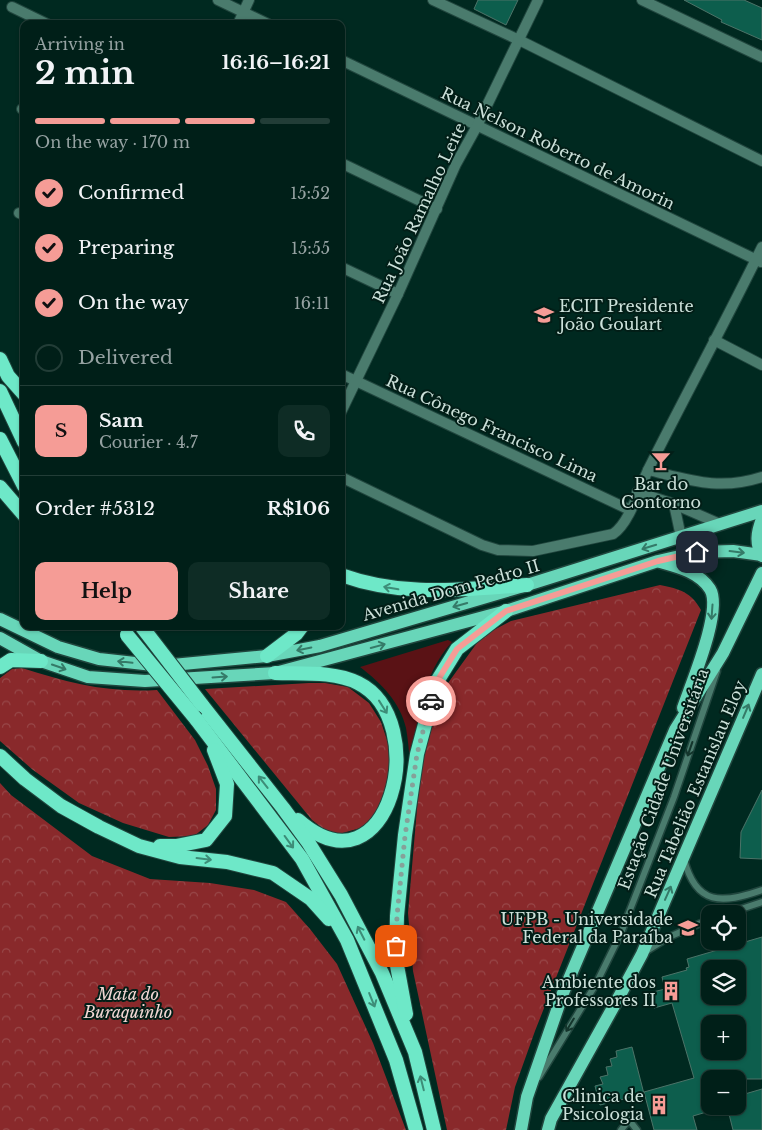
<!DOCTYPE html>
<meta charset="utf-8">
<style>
:root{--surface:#001f18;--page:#0e2c25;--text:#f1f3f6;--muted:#95a2a2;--line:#223d37;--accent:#f59c96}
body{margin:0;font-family:"Libre Baskerville",serif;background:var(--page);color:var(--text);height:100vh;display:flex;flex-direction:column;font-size:19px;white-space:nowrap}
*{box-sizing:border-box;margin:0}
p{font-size:16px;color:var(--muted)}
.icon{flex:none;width:28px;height:28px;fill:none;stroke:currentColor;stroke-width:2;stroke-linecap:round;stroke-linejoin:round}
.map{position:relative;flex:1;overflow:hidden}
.panel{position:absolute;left:20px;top:20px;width:325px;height:610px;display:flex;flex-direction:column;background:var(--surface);border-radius:10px;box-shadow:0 1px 4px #0004,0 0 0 1px var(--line)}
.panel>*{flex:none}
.fabs{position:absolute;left:701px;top:905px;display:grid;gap:10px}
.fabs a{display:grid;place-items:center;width:45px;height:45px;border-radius:10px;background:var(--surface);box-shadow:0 1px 4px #0004,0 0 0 1px var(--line);font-size:25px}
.pin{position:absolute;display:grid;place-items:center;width:42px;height:42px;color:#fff;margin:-21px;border-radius:10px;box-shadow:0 2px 8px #0006}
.courier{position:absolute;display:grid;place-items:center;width:50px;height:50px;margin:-25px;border:4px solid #f59c96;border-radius:50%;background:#fff;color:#222;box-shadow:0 1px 6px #0007}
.overview em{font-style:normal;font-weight:700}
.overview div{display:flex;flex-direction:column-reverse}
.overview{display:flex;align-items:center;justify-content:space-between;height:85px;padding:0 15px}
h1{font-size:32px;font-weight:700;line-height:38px}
.bar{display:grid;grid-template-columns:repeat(4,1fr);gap:8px 5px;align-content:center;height:60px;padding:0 15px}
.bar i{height:6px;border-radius:4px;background:var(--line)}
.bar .on{background:var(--accent)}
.bar p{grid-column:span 4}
.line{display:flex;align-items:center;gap:12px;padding:0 15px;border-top:1px solid var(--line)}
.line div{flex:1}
.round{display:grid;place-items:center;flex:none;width:52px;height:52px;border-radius:10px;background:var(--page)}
ol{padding:0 15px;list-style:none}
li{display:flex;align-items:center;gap:15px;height:55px}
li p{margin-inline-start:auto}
li .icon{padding:5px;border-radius:50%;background:var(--accent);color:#111;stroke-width:4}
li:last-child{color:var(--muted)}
li i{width:28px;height:28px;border:2px solid var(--line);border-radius:50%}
.button{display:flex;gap:10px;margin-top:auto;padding:10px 15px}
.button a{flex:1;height:58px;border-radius:10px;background:var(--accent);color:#111;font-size:20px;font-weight:700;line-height:58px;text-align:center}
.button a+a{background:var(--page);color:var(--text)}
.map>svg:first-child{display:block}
.grass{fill:#5a1215}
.forest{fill:url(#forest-crowns)}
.building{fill:#0d5e4d;stroke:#4c7368;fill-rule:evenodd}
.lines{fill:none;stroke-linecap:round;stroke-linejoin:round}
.service-casing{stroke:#21463e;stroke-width:9}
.minor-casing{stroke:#21463e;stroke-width:12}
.primary-casing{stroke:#21463e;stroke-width:15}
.trunk-casing{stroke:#21463e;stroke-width:16}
.service{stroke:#4a7b6d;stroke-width:6}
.minor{stroke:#4a7b6d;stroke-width:10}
.primary{stroke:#68d6b9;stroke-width:12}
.trunk{stroke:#6ee8c8;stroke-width:14}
.trunk-bridge-casing{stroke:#21463e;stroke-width:16;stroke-linecap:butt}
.trunk-bridge{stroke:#6ee8c8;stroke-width:14}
.oneway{stroke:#357a68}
.oneway2{stroke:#3d8d78}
.oneway3{stroke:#14352c}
.done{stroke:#85a199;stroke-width:5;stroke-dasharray:0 9}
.route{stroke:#f59c96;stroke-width:6}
.labels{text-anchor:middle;stroke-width:4;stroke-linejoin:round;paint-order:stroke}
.street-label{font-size:16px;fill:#cce1da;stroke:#021e17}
.poi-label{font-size:16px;fill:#cce1da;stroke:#021e17;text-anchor:end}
.park-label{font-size:16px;font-style:italic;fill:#f2d6d3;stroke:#021e17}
</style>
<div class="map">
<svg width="762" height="1130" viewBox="0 0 762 1130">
<defs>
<pattern id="forest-crowns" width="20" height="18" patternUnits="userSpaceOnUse" patternTransform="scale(1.25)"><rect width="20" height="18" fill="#89292b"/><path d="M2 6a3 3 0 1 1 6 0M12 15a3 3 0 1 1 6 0" fill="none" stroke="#984849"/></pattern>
</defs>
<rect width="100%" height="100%" fill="#002920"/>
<path class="grass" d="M448 640 452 642C422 674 418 721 410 763 409 752 408 739 406 728 400 702 381 683 360 667Z"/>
<g class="forest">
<path d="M660 585C680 589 691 592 701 610L535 1031 515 1087 506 1130H447L413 971 408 913 420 774 429 728 448 683 482 636 511 621Z"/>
<path d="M22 668C69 683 108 693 157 690L195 740 208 766 216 789V810L208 825 194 836 169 837 123 823 79 803 33 770 0 741V678L12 669Z"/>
<polygon points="309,683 325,683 348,687 369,703 381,722 390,749 391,780 383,812 364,827 339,834 325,830 312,820 205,689"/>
<polygon points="0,783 11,795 92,856 150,879 210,883 254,890 286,902 310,929 337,964 373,1043 406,1130 0,1130"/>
</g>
<g class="building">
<polygon points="478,0 518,0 506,25 474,9"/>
<polygon points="684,0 744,0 762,8 762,40 721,22 722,20"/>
<polygon points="762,790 762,859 740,858 741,832"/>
<path d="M762 937V1079H710V1111L693 1116 697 1130H654L644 1092 694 1078 672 1003 654 1008 649 993 665 989 662 977 687 970 686 968 689 967 687 959ZM738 965V996H710V979L708 969H726ZM710 1024H738V1051H710Z"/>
<polygon points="632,1047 644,1094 600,1105 595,1086 603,1084 600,1077 608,1075 606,1067 612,1066 610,1059 617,1057 616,1051"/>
<polygon points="762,1089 762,1130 733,1130 727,1106 738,1106 738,1096"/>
</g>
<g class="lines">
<defs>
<g id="service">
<path d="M684 859C696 906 722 904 762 890"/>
<polyline points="726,914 762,902"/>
<polyline points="645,952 669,937 710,919"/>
<polyline points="539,1077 596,984 621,933 674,797 717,671"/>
<polyline points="621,1130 629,1120 637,1130"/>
</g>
<g id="minor">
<polyline points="218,0 268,24"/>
<polyline points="433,0 519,40 762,161"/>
<polyline points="642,0 762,57"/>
<polyline points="12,7 47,24"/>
<polyline points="238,24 249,0"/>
<polyline points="341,60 761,262"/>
<polyline points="22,109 24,110"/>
<polyline points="341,163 437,209"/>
<polyline points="19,213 24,215"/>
<polyline points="341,267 398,294"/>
<polyline points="714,340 762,365"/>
<polyline points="341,374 630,510"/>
<polyline points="341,412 398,294 456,164 477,126 538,0"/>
<path d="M648 470C690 480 719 491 762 477"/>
<path d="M341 477 482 545 498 550 533 551 613 534C630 523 640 486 649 468 686 394 726 321 762 247"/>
<polyline points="637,492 674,504 720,524"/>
<polyline points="674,504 681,537"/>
</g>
<g id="primary">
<path d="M762 519C757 532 755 543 762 556"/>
<path d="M660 562C678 567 699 572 710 589 723 610 691 684 683 708"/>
<polyline points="0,619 58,647 99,659 162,666 267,656 320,646 527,585 762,511"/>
<polyline points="0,638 41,661 88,677 145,681 275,673 506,611 658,561 697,552 733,551 762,555"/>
<polyline points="521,1130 527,1097 563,993 675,730 723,653 762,573"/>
<polyline points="548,1130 551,1119 620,995 642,954 762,674"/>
</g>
<g id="trunk">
<polyline points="0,359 8,376 24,394"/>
<polyline points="0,391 24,442"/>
<polyline points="0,439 24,486"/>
<polyline points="0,487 24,515"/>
<path d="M341 575C405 598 462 589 527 585"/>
<polyline points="267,656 296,634 302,626"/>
<polyline points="0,667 11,660 41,661"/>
<path d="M275 673C302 674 334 671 358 683 433 720 390 901 298 820"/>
<polyline points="202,705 283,808 308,842 341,895 382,973 415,1052 434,1130"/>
<polyline points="196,719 302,859 347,940 396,1060 416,1130"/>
<polyline points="0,756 25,779 61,806 99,827 139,846 180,857 227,862 273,873 311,899 329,919"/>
<polyline points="160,846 176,846 206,840 225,816 227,784 214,750"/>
<polyline points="406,1014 396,960 397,916 405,835 417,754 436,683 457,649 506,611"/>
</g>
</defs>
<use href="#service" class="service-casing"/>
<use href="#minor" class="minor-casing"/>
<use href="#primary" class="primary-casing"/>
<use href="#trunk" class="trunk-casing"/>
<use href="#service" class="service"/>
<use href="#minor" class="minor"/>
<use href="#primary" class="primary"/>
<use href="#trunk" class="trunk"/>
<defs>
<g id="trunk-bridge">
<polyline points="142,627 202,705"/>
<polyline points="127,635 196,719"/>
</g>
</defs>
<use href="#trunk-bridge" class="trunk-bridge-casing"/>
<use href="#trunk-bridge" class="trunk-bridge"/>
</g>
<defs><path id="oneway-shaft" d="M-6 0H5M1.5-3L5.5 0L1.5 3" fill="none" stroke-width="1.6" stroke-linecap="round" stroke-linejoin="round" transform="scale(1.25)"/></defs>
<g class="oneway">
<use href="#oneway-shaft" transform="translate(649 547) rotate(163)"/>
<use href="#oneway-shaft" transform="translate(737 552) rotate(7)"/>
<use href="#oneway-shaft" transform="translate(460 605) rotate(164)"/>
<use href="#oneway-shaft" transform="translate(712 612) rotate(94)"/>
<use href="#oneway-shaft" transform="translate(378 646) rotate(-15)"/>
<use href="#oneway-shaft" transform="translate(304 649) rotate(168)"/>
<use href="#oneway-shaft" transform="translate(125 662) rotate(-174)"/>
<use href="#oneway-shaft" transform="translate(59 667) rotate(19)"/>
<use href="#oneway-shaft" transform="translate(220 677) rotate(-4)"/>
<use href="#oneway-shaft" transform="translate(746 711) rotate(-67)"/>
<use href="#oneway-shaft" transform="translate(668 893) rotate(-66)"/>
</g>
<g class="oneway2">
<use href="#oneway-shaft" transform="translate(391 588) rotate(-170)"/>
<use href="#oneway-shaft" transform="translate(383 707) rotate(58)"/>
<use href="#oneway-shaft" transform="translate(263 782) rotate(-128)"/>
<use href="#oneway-shaft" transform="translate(289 842) rotate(54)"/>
<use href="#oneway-shaft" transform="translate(204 859) rotate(7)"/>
<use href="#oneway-shaft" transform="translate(361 933) rotate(-117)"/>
<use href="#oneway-shaft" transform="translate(372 1000) rotate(68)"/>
<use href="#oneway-shaft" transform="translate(422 1083) rotate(-104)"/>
</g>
<g class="oneway3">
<use href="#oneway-shaft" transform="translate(690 749) rotate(109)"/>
<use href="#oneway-shaft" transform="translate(570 1025) rotate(121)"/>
</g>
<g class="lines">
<polyline class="done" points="396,946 397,916 405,836 417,754 431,701"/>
<polyline class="route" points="431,701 436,683 457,649 506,611 658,561 697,552"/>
</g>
<defs>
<symbol id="school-bare" viewBox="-9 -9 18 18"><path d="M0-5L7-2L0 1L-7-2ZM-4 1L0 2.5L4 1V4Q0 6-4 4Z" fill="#f59c96" stroke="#021e17" stroke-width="2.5" paint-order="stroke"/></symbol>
<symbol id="bar-bare" viewBox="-9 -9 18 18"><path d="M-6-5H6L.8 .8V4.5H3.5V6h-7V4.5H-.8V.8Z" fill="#f59c96" stroke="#021e17" stroke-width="2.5" paint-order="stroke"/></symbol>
<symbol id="university-bare" viewBox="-9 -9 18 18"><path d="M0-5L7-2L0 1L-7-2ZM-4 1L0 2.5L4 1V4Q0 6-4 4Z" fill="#f59c96" stroke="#021e17" stroke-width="2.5" paint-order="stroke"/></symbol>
<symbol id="building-bare" viewBox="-9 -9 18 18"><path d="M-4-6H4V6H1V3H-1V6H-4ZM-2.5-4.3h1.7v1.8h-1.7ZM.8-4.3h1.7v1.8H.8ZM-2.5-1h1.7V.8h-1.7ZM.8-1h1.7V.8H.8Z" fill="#f59c96" stroke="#021e17" stroke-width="2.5" paint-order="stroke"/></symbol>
</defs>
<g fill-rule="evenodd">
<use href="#school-bare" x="530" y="301" width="28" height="28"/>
<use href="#bar-bare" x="647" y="447" width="28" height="28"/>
<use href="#university-bare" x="674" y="914" width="28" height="28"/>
<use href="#building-bare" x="657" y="977" width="28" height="28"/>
<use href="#building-bare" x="645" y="1091" width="28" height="28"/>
</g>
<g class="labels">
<g class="street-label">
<text transform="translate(558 148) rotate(26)" y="6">Rua Nelson Roberto de Amorin</text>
<text transform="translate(419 213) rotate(-65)" y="6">Rua João Ramalho Leite</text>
<text transform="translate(492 428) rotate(25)" y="6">Rua Cônego Francisco Lima</text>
<text transform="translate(451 590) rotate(-16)" y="6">Avenida Dom Pedro II</text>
<text transform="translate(663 779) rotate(-70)" y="6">Estação Cidade Universitária</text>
<text transform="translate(695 789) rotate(-67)" y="6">Rua Tabelião Estanislau Eloy</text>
</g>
<g class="poi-label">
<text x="559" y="312" text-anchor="start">ECIT Presidente<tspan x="559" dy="18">João Goulart</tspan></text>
<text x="661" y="490" text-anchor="middle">Bar do<tspan x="661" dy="18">Contorno</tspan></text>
<text x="673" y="925">UFPB - Universidade<tspan x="673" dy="18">Federal da Paraíba</tspan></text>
<text x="656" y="988">Ambiente dos<tspan x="656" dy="18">Professores II</tspan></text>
<text x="644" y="1102">Clinica de<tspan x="644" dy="18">Psicologia</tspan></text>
</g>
<g class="park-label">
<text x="128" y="1000">Mata do<tspan x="128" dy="18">Buraquinho</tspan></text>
</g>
</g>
</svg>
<div class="fabs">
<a><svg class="icon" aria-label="locate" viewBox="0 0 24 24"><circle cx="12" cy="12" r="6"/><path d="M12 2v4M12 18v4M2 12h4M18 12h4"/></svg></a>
<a><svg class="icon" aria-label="layers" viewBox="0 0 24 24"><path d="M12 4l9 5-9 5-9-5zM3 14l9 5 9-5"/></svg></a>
<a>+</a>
<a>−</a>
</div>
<div class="pin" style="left:396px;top:946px;background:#ea580c"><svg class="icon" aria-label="bag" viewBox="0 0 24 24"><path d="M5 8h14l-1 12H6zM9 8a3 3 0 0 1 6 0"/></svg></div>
<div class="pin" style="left:697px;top:552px;background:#1f2937"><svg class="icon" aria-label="home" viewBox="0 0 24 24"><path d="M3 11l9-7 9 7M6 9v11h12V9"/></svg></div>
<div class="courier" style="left:431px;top:701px"><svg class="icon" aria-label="car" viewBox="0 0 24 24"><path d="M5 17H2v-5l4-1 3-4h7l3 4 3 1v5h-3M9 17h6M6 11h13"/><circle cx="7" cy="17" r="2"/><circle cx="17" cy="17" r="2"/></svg></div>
<section class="panel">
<div class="overview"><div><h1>2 min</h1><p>Arriving in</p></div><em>16:16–16:21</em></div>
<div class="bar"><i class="on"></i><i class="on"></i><i class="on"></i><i></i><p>On the way · 170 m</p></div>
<ol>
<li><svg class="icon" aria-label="check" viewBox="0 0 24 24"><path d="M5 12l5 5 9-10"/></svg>Confirmed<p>15:52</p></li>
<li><svg class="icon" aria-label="check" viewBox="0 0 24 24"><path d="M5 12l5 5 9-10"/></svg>Preparing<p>15:55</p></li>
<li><svg class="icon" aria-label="check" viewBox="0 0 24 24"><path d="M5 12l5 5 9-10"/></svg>On the way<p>16:11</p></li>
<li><i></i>Delivered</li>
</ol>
<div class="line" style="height:90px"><b class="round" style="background:var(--accent);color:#111">S</b><div><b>Sam</b><p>Courier · 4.7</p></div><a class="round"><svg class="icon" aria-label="phone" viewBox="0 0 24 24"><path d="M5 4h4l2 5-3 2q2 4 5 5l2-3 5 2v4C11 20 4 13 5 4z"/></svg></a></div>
<div class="line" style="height:65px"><div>Order #5312</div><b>R$106</b></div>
<div class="button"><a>Help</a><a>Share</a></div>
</section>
</div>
